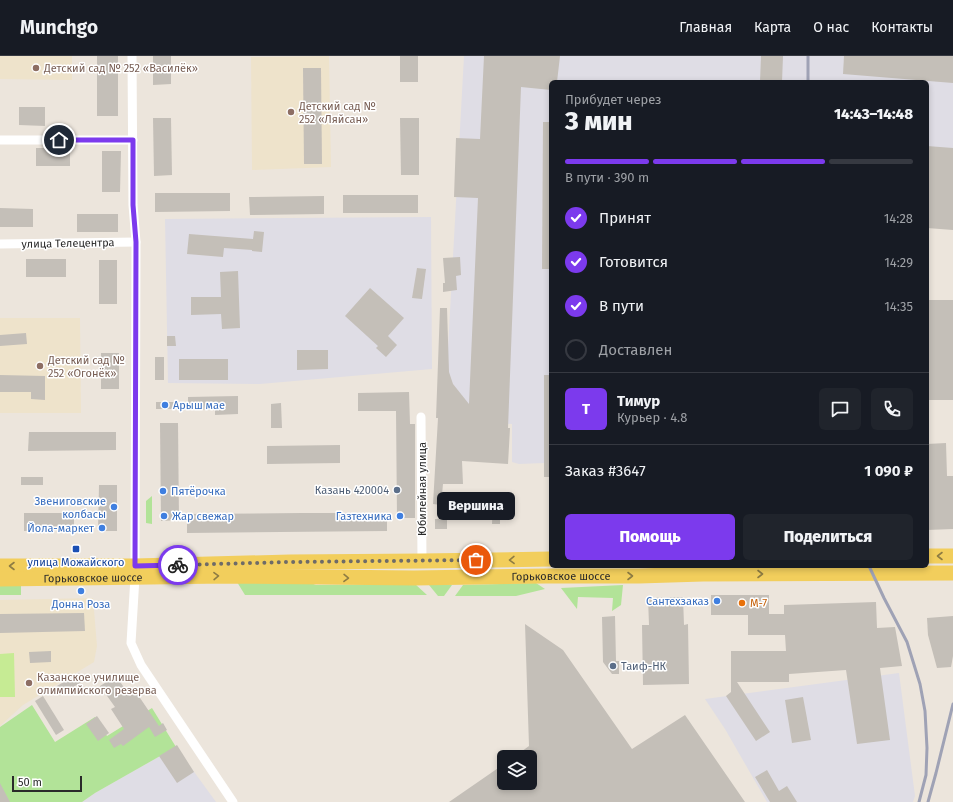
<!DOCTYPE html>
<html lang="ru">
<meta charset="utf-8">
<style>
:root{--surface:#171b24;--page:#20242c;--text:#f1f3f6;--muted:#9ea1a6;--line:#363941;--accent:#7c3aed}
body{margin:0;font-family:"Fira Sans",sans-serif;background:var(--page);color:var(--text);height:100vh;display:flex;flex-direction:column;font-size:15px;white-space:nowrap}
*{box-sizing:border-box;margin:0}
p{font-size:13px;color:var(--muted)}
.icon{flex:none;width:22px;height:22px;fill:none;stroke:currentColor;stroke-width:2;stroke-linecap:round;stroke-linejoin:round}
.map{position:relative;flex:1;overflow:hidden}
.side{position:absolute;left:549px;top:24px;width:380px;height:488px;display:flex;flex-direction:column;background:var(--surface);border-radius:6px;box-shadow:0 2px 6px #0003}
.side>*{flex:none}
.controls{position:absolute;left:497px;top:694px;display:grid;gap:8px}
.controls a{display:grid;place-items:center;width:40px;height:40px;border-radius:6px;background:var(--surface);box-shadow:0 2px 6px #0003;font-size:20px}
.scale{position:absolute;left:12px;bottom:10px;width:70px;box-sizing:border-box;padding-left:4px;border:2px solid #2a2a2a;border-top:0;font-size:11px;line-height:14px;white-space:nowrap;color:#2a2a2a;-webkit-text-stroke:3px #fff;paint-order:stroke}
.pin{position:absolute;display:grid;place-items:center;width:34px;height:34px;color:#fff;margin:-17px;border:2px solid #fff;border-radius:50%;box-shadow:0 1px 4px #0007}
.courier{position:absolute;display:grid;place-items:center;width:40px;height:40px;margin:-20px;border:3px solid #7c3aed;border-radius:50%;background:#fff;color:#222;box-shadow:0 1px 5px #0007}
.bubble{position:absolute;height:28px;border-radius:6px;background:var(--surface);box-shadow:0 2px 6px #0003;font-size:13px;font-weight:800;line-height:28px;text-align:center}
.overview em{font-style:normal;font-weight:800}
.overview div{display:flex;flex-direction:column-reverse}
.overview{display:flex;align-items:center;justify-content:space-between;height:68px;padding:0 16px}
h1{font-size:26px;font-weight:800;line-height:30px}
.bar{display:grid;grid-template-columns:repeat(4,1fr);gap:6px 4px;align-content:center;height:48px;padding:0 16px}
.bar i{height:5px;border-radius:3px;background:var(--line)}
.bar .current{background:var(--accent)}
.bar p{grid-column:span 4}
.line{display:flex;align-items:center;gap:10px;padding:0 16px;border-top:1px solid var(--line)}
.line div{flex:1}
.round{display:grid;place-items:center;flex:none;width:42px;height:42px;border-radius:6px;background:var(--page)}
ol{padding:0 16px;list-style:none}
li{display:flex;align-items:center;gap:12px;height:44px}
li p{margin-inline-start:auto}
li .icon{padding:4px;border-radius:50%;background:var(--accent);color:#fff;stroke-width:4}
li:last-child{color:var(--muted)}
li i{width:22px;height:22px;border:2px solid var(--line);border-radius:50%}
.cta{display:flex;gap:8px;margin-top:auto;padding:8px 16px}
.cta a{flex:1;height:46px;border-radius:6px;background:var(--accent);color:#fff;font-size:16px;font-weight:800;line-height:46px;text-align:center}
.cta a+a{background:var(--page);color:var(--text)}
header{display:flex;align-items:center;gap:24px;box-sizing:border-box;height:56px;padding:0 20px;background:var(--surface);border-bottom:1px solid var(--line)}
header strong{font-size:19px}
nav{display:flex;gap:22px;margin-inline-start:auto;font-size:14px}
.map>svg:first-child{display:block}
.industrial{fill:#dfdde5}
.education{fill:#eee3cb}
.green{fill:#b2e398}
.pitch{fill:#c6eb94}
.building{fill:#c4bfb8}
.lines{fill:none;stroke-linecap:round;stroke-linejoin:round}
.street{stroke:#fff;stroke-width:9}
.primary{stroke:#f2ce5c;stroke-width:15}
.rail{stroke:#9fa2b5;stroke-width:3}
.oneway{stroke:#8e7c43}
.done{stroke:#6e6b68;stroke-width:4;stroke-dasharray:0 7.2}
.route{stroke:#7c3aed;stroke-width:5}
.education-dot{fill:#8d6e63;stroke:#fff;stroke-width:1.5}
.shop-dot{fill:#3f7fe0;stroke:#fff;stroke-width:1.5}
.service-dot{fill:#5c6f8a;stroke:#fff;stroke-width:1.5}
.transit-dot{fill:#1a4fb4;stroke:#fff;stroke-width:1.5}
.food-dot{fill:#e8710a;stroke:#fff;stroke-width:1.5}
.labels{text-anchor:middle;stroke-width:3;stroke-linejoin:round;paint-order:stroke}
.education-label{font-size:11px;fill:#785e54;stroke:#fff;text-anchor:start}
.street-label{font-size:11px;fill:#2a2a2a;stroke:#fff}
.shop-label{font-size:11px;fill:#366cbe;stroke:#fff;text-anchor:end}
.service-label{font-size:11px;fill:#4e5e75;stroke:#fff;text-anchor:end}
.transit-label{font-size:11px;fill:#164399;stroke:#fff}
.food-label{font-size:11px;fill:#c56008;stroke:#fff;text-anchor:start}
</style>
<header>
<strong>Munchgo</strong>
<nav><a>Главная</a><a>Карта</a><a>О нас</a><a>Контакты</a></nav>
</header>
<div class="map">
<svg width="953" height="746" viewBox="0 0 953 746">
<rect width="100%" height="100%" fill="#ece5dc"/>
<g class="industrial">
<polygon points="464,0 953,0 953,169 927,167 927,26 551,26 551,421 544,421 544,407 519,408 512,406 512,368 444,365"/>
<polygon points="431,161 432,313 260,328 168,327 165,163"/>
<polygon points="899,617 915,740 913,746 767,746 725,673 705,643"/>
<polygon points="176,691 216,746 82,746 95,737"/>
</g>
<g class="education">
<polygon points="0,0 72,0 72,24 0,23"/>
<polygon points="329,0 331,111 252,114 251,1"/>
<polygon points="0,262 80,262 81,357 0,357"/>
<polygon points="93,542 97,590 94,606 23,649 0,670 0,544"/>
</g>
<g class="green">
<polygon points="152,440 152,468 146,467 146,445"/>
<polygon points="237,526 308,526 316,529 415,528 427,539 245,539"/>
<polygon points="536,527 545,533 516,540 455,540 463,529"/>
<rect x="0" y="529" width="21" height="10"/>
<polygon points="429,529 452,529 444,540 438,540"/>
<polygon points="623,529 621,549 612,555 613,542 578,541 577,553 561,532"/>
<polygon points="32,649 55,686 95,661 107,680 152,652 176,691 95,737 82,746 0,746 0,671"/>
</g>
<polygon class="pitch" points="14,597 15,641 0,641 0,598"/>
<g class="building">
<rect x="97" y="0" width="21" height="60"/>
<polygon points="153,0 171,0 171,28 153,29"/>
<rect x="400" y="0" width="18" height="26"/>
<polygon points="484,0 560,0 557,26 551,26 551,34 521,31 508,372 510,372 508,408 462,405 463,428 443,428 441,449 433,448 438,362 436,362 440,252 447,252 449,316 453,328 469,348 478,142 454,141 456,82 480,83"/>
<polygon points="761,0 783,0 782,26 760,26"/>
<polygon points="844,0 953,0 953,27 843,18"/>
<polygon points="303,12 321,12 322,108 304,108"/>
<polygon points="19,51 45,51 45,70 19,69"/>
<polygon points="153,62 171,62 172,119 154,120"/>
<polygon points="400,62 419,62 419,119 401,119"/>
<polygon points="543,66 551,66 551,213 542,213"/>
<polygon points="927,90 953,92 953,174 927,172"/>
<rect x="36" y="92" width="34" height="18"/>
<polygon points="102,95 121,95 120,136 102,136"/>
<polygon points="155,137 230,137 230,155 155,156"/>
<rect x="343" y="139" width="75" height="18"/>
<polygon points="324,140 324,158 250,159 249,141"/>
<polygon points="0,152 33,153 33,171 0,171"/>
<rect x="77" y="158" width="41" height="18"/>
<polygon points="254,175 264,176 262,196 252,195 252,194 224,192 223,201 187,198 189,178 253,183"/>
<polygon points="460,201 461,219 456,220 457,234 443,236 443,227 445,227 443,202"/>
<rect x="26" y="203" width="40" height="18"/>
<rect x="99" y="204" width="18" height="44"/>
<polygon points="417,212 426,213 422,243 412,242"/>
<polygon points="238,215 240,272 222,273 221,258 191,259 191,241 221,241 220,216"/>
<polygon points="370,232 404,262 388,280 397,289 386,301 376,292 378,290 345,260"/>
<rect x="927" y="244" width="26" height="100"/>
<polygon points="26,277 27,288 0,290 0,279"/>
<polygon points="167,280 175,280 176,290 167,290"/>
<polygon points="297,294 328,294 328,313 297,314"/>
<rect x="101" y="297" width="18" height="36"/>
<rect x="155" y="301" width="9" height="23"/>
<rect x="179" y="303" width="49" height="21"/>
<polygon points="0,319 45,320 45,344 31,343 31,336 0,336"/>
<rect x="544" y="319" width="7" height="102"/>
<polygon points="409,336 410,368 415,368 415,462 397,462 396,355 358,355 358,337"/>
<polygon points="238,340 238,358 215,359 215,354 188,353 188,341"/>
<polygon points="156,346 174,346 173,353 156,353"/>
<polygon points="281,347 282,372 271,372 271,348"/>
<polygon points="160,367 178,367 179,464 161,465"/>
<polygon points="29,376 116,376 116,394 28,395"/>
<polygon points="946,387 947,420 953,420 953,473 927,474 927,388"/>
<polygon points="340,389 340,407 267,408 267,390"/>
<rect x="21" y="421" width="22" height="8"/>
<polygon points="99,429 117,429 117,475 98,475"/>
<polygon points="493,446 500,446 500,468 492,468"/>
<polygon points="24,457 74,457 74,474 24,475"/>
<polygon points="302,457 387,457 387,475 187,477 187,458"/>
<rect x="435" y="463" width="12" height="10"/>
<polygon points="711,539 769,539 769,558 784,558 784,549 876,546 877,572 895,571 902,610 880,612 890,684 857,688 846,614 789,618 789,626 737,626 770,676 756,685 726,640 731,636 731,595 786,595 785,579 748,579 748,559 711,559"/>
<polygon points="683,541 684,569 688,568 689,628 643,629 642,569 649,569 648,542"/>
<polygon points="84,557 85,575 0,577 0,558"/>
<polygon points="615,560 616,605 619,605 619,618 612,618 603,606 602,561"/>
<polygon points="953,560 953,600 951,611 937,612 928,579 927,562"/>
<polygon points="525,568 563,594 632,693 685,659 745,746 449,746 504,708 504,727 530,727 530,701 514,701 529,690"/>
<polygon points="51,595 51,606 30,607 29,596"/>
<polygon points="79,617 83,625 62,638 57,630"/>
<polygon points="116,620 130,640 136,636 159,670 163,667 167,674 155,681 149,671 123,690 121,688 114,692 109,684 124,673 111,653 115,651 100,630"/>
<polygon points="43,640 64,674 56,679 35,645"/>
<polygon points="803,641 811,684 792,687 785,644"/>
<polygon points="97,660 109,677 98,685 86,668"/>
<polygon points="177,689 194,716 177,727 159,700"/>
<polygon points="767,714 779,735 787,730 797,746 770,746 755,721"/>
<polygon points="0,727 10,746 0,746"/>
</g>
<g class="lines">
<g class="street">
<polyline points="132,0 133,149 136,186 135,510"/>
<polyline points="0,84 133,84"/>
<polyline points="0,188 136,186"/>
<polyline points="421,361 422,505"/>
<polyline points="135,521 131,587 141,609 233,746"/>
</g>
<g class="primary">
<polyline points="927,500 953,500"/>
<polyline points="0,510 135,510 290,506 422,505 551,503"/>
<path id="s1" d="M0 523 225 520 414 522 545 520H639L703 518 953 517"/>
</g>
<g class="rail">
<polyline points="808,26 808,0"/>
<polyline points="869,510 884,542 907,586 920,628 925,655 927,692 926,719 919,746"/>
<polyline points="928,746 936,717 953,648"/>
</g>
</g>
<defs><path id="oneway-chevron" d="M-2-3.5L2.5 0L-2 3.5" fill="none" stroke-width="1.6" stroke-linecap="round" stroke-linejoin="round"/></defs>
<g class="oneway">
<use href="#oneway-chevron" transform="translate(940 500) rotate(-180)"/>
<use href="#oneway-chevron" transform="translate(512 504) rotate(179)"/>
<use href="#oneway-chevron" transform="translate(12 510) rotate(180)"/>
<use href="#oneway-chevron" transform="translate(760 518)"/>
<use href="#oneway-chevron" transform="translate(216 520) rotate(-1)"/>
<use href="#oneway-chevron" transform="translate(630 520)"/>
<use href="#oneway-chevron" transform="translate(346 522) rotate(1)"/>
</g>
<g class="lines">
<polyline class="done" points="178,509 290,506 476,504"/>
<polyline class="route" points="59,84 133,84 133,149 136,186 135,510 178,509"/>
</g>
<g class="education-dot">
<circle cx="36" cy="12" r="4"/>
<circle cx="291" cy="56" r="4"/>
<circle cx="40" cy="310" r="4"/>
<circle cx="29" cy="627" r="4"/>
</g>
<g class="shop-dot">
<circle cx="165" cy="349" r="4"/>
<circle cx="163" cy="435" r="4"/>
<circle cx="114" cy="451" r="4"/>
<circle cx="164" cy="460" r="4"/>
<circle cx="400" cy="460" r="4"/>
<circle cx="102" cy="472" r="4"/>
<circle cx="81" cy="535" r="4"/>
<circle cx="717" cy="545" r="4"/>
</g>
<g class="service-dot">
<circle cx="397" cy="434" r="4"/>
<circle cx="613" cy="610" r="4"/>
</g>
<rect class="transit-dot" x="72" y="489" width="8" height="8" rx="2"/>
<circle class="food-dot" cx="742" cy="547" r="4"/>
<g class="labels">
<g class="education-label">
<text x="44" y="16">Детский сад № 252 «Василёк»</text>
<text x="299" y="54">Детский сад №<tspan x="299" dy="13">252 «Ляйсан»</tspan></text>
<text x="48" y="308">Детский сад №<tspan x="48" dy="13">252 «Огонёк»</tspan></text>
<text x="37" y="625">Казанское училище<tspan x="37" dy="13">олимпийского резерва</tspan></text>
</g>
<g class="street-label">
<text transform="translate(68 187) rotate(-1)" y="4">улица Телецентра</text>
<text transform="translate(422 433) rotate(-90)" y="4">Юбилейная улица</text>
<text dy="4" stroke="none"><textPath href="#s1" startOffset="561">Горьковское шоссе</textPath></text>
<text dy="4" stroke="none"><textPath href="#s1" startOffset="93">Горьковское шоссе</textPath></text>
</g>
<g class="shop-label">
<text x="173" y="353" text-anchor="start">Арыш мае</text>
<text x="171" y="439" text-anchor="start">Пятёрочка</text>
<text x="106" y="449">Звениговские<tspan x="106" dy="13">колбасы</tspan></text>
<text x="172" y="464" text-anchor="start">Жар свежар</text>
<text x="392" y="464">Газтехника</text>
<text x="94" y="476">Йола-маркет</text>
<text x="709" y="549">Сантехзаказ</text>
<text x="81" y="552" text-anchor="middle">Донна Роза</text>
</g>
<g class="service-label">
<text x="389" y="438">Казань 420004</text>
<text x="621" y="614" text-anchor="start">Таиф-НК</text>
</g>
<g class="transit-label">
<text x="76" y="510">улица Можайского</text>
</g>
<g class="food-label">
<text x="750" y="551">М-7</text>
</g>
</g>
</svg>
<div class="controls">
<a><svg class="icon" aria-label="layers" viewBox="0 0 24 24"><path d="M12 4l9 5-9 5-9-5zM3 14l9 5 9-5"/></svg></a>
</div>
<div class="scale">50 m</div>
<div class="pin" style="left:476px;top:504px;background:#ea580c"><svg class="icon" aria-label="bag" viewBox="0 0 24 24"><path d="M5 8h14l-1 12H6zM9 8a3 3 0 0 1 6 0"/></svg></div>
<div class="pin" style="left:59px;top:84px;background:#1f2937"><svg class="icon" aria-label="home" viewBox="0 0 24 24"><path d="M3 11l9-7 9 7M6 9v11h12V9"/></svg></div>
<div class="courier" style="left:178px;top:509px"><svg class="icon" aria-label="bike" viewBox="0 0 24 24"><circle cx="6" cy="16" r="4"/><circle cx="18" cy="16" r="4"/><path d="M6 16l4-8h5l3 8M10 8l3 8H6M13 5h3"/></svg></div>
<div class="bubble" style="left:437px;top:436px;width:78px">Вершина</div>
<section class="side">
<div class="overview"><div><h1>3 мин</h1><p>Прибудет через</p></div><em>14:43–14:48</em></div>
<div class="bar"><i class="current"></i><i class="current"></i><i class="current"></i><i></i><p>В пути · 390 m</p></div>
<ol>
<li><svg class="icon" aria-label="check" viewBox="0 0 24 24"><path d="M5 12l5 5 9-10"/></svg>Принят<p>14:28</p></li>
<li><svg class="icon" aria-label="check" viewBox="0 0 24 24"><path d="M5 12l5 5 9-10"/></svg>Готовится<p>14:29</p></li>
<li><svg class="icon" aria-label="check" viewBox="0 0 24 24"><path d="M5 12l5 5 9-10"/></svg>В пути<p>14:35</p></li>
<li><i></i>Доставлен</li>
</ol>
<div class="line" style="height:72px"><b class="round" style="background:var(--accent);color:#fff">Т</b><div><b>Тимур</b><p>Курьер · 4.8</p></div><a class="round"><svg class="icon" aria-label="chat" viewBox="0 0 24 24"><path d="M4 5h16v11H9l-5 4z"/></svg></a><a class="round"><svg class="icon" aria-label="phone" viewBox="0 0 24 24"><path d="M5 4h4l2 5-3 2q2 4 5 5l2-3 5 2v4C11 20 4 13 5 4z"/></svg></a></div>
<div class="line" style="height:52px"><div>Заказ #3647</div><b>1 090 ₽</b></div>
<div class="cta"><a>Помощь</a><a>Поделиться</a></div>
</section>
</div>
